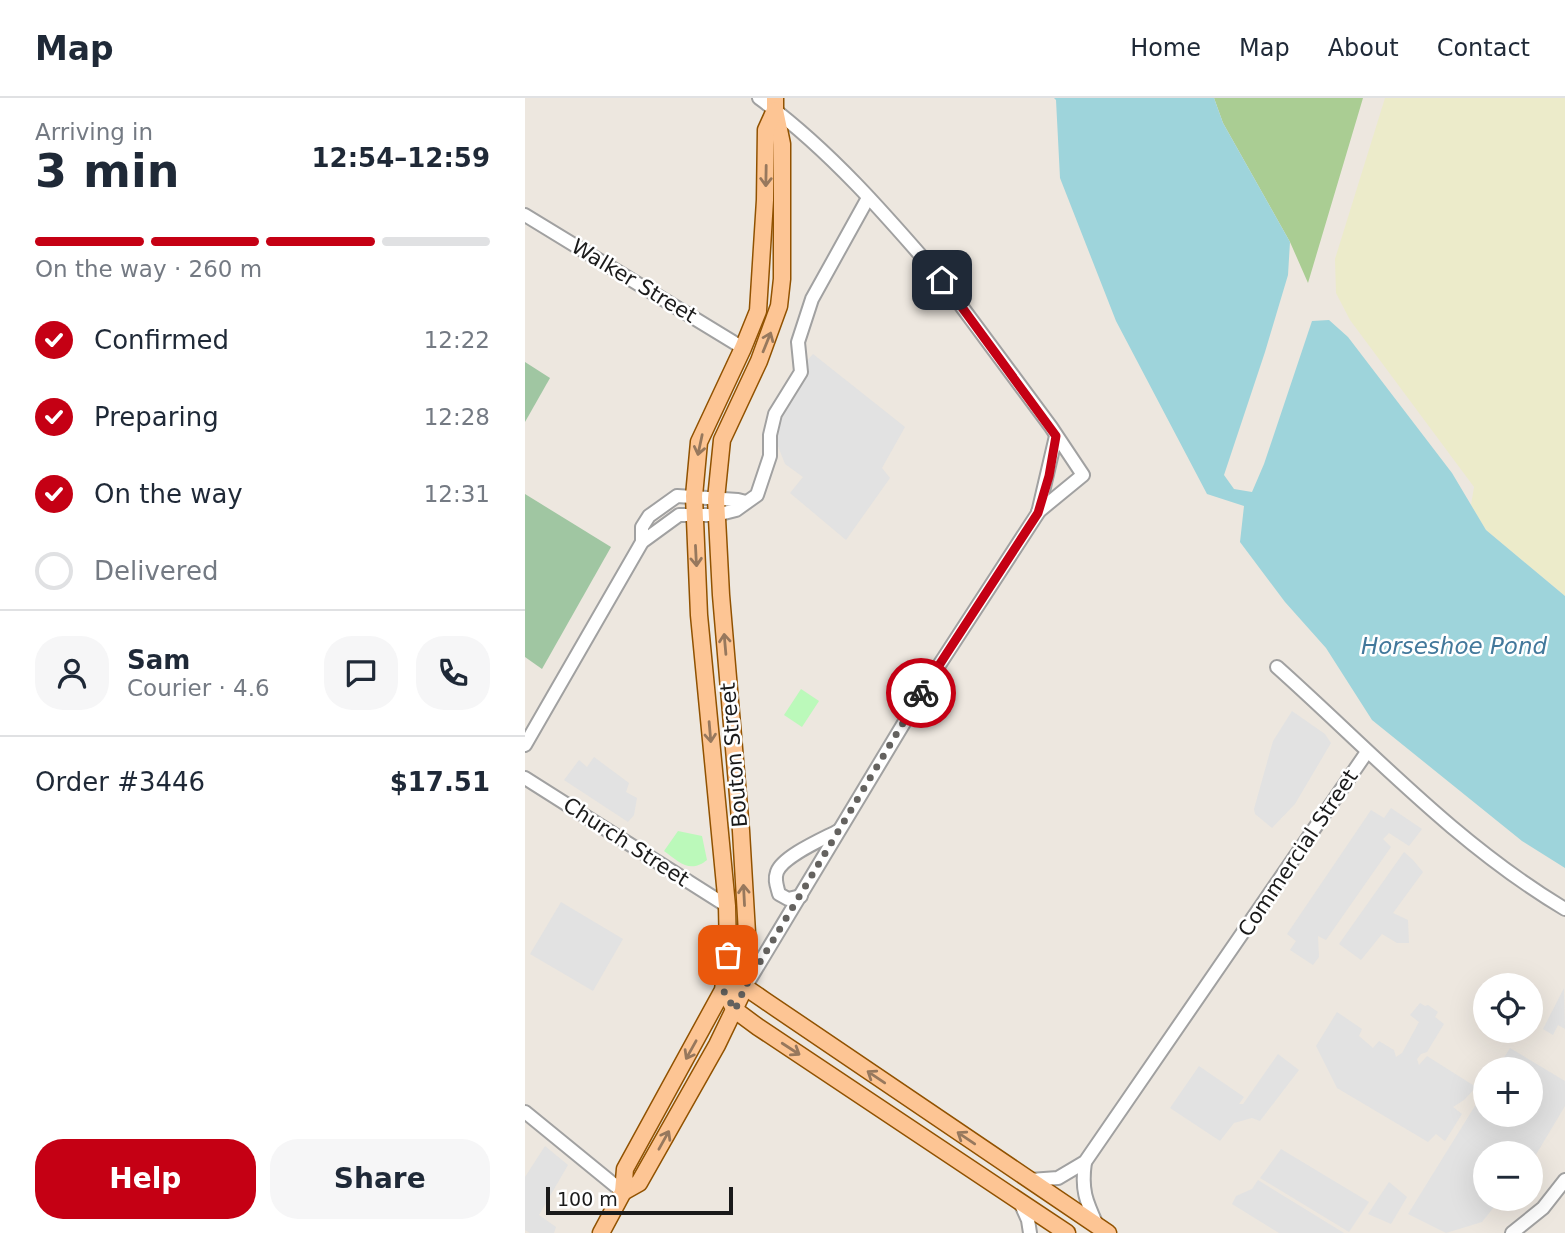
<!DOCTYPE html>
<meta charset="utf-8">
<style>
:root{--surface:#fff;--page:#f6f6f7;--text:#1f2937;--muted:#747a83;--line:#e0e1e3;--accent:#c50014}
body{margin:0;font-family:"DejaVu Sans",sans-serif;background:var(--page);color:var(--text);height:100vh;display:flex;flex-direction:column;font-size:26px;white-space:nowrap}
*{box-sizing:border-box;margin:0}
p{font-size:23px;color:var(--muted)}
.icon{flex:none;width:38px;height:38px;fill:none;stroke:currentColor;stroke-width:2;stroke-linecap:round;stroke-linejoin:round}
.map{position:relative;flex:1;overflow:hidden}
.sheet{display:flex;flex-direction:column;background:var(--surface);width:525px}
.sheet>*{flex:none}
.fabs{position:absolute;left:948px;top:875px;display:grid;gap:14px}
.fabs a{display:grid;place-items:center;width:70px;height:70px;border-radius:50%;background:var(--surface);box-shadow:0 7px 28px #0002;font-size:35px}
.scale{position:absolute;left:21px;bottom:18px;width:187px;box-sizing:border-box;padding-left:7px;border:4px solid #1a1a1a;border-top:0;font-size:19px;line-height:24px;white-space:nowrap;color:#1a1a1a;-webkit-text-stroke:5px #fff;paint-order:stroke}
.pin{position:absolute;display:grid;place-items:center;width:60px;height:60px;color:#fff;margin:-30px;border-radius:14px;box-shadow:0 4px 10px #0006}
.courier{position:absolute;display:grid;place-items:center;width:70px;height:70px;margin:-35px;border:5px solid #c50014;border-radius:50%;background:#fff;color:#222;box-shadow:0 2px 9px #0007}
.summary em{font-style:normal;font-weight:600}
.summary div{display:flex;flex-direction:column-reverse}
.summary{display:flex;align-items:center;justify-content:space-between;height:119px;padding:0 35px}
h1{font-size:46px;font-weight:600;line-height:52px}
.bar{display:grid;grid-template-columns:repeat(4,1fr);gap:10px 7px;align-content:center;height:84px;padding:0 35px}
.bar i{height:9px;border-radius:5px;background:var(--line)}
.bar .current{background:var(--accent)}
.bar p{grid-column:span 4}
.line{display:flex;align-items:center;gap:18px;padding:0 35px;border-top:2px solid var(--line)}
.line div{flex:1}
.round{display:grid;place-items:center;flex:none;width:74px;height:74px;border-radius:28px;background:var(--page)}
ol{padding:0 35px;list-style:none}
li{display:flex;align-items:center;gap:21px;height:77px}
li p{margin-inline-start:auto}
li .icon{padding:7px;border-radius:50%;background:var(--accent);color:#fff;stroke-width:4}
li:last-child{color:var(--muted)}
li i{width:38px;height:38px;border:4px solid var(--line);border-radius:50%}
.cta{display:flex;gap:14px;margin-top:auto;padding:14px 35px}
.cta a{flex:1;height:80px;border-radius:28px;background:var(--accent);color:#fff;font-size:28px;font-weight:600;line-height:80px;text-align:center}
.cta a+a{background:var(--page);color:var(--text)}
header{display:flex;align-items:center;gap:42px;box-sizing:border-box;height:98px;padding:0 35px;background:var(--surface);border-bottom:2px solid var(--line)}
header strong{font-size:33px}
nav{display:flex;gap:38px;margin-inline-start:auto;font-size:24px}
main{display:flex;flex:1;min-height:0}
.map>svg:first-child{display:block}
.farmland{fill:#ecebca}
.forest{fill:#aacd93}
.cemetery{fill:#a0c6a2}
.park{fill:#bbf9ba}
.parking{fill:#e2e2e2}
.water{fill:#9ed4db}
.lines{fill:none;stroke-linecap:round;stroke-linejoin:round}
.minor-casing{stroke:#a1a1a1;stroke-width:16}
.major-casing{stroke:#915200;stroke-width:19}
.minor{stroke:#fff;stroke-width:12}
.major{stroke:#fdc594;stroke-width:16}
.oneway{stroke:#97785d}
.done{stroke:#64625f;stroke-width:7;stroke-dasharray:0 12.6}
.route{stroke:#c50014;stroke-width:9}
.labels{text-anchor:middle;stroke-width:5;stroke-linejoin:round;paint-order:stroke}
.street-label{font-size:21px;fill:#1a1a1a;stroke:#fff}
.water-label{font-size:23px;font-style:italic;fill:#42789b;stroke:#fff}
</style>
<header>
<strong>Map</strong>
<nav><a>Home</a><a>Map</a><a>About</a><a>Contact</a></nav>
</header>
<main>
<section class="sheet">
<div class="summary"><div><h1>3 min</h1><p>Arriving in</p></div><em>12:54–12:59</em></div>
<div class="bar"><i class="current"></i><i class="current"></i><i class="current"></i><i></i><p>On the way · 260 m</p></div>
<ol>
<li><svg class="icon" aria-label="check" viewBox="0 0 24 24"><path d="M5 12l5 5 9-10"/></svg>Confirmed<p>12:22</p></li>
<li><svg class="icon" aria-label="check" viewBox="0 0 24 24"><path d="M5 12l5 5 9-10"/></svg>Preparing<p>12:28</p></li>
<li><svg class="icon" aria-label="check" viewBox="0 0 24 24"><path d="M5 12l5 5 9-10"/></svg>On the way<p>12:31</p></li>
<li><i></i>Delivered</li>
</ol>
<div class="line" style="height:126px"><a class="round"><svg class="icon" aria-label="person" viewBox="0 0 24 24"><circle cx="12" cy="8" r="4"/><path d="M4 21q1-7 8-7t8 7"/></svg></a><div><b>Sam</b><p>Courier · 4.6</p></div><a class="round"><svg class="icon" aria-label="chat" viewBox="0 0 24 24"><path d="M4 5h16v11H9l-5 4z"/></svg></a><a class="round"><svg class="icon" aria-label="phone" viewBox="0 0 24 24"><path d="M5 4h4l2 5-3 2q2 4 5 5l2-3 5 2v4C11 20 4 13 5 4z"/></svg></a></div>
<div class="line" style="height:91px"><div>Order #3446</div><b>$17.51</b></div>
<div class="cta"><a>Help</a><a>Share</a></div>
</section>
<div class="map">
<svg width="1040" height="1135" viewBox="0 0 1040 1135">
<rect width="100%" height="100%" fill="#ede7df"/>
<polygon class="farmland" points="860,0 1040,0 1040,498 961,432 946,407 949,389 825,222 811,195 810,161"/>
<polygon class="forest" points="689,0 838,0 783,185 765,144 698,25"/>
<g class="cemetery">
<polygon points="0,264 25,280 0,324"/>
<polygon points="0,396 86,449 17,571 0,559"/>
</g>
<g class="park">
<polygon points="276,591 294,603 277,629 259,617"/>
<path d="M153 733 177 738 182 762C165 776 154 764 139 753Z"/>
</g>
<g class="parking">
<polygon points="288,256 380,329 357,370 365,380 321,442 265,395 278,379 260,366 249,338 281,264"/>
<polygon points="767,613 800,636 806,645 770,706 747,730 730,716 729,711 748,643"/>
<polygon points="69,659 104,685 101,694 112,700 109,717 103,724 39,682 54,662 62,669"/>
<polygon points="866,710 897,731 884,748 864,735 858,741 866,749 801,842 793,838 794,859 788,867 765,852 771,843 762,836 846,712 859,720"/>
<polygon points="879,754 888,762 898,774 868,815 883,822 884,845 872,845 857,836 836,862 814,846"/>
<polygon points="36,804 98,841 68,893 5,856"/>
<polygon points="1039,890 1040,931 1033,927 1028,937 1018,931"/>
<polygon points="895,905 900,908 903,907 913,914 910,919 919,926 902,954 896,956 892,961 894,967 902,958 951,989 939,1002 928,1009 937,1016 920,1043 911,1036 903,1044 812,990 791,948 812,914 837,931 834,938 848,950 854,943 869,952 871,959 877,955 894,924 885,917"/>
<polygon points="985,950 1040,983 1040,1008 1006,1065 1006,1055 961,1055 961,1101 985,1101 979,1112 969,1109 957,1124 921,1135 883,1116 961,990 961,1017 1006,1017 1006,971 972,971"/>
<polygon points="753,956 774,972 735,1023 727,1020 709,1025 695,1043 645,1010 674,968 719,999 714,1006 718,1006"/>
<polygon points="20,1048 43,1067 14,1117 31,1129 29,1135 5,1135 0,1132 0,1079"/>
<polygon points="756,1051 844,1104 824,1134 735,1080"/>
<polygon points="733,1082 819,1135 754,1135 707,1106 711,1098 727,1091"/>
<polygon points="864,1084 882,1099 866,1126 843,1116"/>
</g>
<polygon class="water" points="529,0 689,0 698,25 765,144 763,177 740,254 699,377 709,391 727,394 739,366 787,223 804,222 823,239 927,375 961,432 1040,498 1040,770 997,743 847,622 801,550 760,504 715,444 719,408 682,396 591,223 535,80 531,2"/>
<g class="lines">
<defs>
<g id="minor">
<path d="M234 0C304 51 361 117 417 182L526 329 558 377 513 414"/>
<polyline points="0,117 218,250"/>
<polyline points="117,444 117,429 124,418 152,398 213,402 221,404"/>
<path d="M752 569C846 653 931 746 1040 811"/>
<polyline points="0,647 117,444 154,417 191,417 211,412 232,397 245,358 245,337 250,316 276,274 273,244 287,201 343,100"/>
<polyline points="0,680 202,808"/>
<path d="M276 798 263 801 254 796C252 788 249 782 252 774 258 758 298 741 313 733"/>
<polyline points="222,886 409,575 513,415 531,338"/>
<polyline points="0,1014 98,1094"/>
<path d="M560 1064C556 1092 561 1103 572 1127"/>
<polyline points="505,1082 533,1080 560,1064 842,654"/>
<polyline points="494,1102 503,1122 505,1135"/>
<polyline points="987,1135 1018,1110 1040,1082"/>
</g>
<g id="major">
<polyline points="211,890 220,889 239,902 583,1135"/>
<polyline points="205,903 210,912 233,929 542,1135"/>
<polyline points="98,1094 114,1085 192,947 220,889 223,852 216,733 196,497 191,401 197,342 234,263 254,208 257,181 257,46 250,12 250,0"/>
<polyline points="76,1135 98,1094 100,1071 198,892 203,854 202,808 174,517 169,398 174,344 218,250 233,213 240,102 241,32 250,12"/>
</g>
</defs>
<use href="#minor" class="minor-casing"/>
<use href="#major" class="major-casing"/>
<use href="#minor" class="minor"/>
<use href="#major" class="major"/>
</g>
<defs><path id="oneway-shaft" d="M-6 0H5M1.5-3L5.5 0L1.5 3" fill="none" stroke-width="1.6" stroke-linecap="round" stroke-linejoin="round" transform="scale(1.75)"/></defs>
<g class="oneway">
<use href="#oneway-shaft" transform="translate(241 78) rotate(91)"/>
<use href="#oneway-shaft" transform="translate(242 244) rotate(-68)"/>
<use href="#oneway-shaft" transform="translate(175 347) rotate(102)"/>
<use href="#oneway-shaft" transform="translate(171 458) rotate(87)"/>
<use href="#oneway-shaft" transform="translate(200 546) rotate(-95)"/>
<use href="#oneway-shaft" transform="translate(185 634) rotate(85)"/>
<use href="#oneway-shaft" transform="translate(219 797) rotate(-93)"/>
<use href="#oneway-shaft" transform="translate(266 951) rotate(33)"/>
<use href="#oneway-shaft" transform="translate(166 952) rotate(119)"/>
<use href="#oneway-shaft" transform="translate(351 979) rotate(-146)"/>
<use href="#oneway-shaft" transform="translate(441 1040) rotate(-146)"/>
<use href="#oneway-shaft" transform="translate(139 1042) rotate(-61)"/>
</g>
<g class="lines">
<polyline class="done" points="203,857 198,892 210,912 220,889 396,595"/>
<polyline class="route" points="396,595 513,415 524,378 531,338 417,182"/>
</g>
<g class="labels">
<g class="street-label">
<text transform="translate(109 183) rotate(31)" y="7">Walker Street</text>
<text transform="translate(209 657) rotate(-95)" y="7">Bouton Street</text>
<text transform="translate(101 744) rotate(33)" y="7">Church Street</text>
<text transform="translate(773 755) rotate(-56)" y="7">Commercial Street</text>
</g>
<g class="water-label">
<text x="929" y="556">Horseshoe Pond</text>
</g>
</g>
</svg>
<div class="fabs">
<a><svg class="icon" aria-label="locate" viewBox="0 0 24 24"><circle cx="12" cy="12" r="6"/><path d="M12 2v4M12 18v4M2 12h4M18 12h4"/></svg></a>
<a>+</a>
<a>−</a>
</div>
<div class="scale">100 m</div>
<div class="pin" style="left:203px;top:857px;background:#ea580c"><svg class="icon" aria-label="bag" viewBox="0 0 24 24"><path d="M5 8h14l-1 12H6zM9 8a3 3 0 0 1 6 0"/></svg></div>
<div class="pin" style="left:417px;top:182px;background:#1f2937"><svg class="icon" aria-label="home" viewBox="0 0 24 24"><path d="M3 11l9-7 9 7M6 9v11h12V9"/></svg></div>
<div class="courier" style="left:396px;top:595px"><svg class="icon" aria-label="bike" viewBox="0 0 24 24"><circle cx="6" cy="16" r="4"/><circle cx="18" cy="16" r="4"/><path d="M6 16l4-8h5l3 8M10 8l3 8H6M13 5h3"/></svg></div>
</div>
</main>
